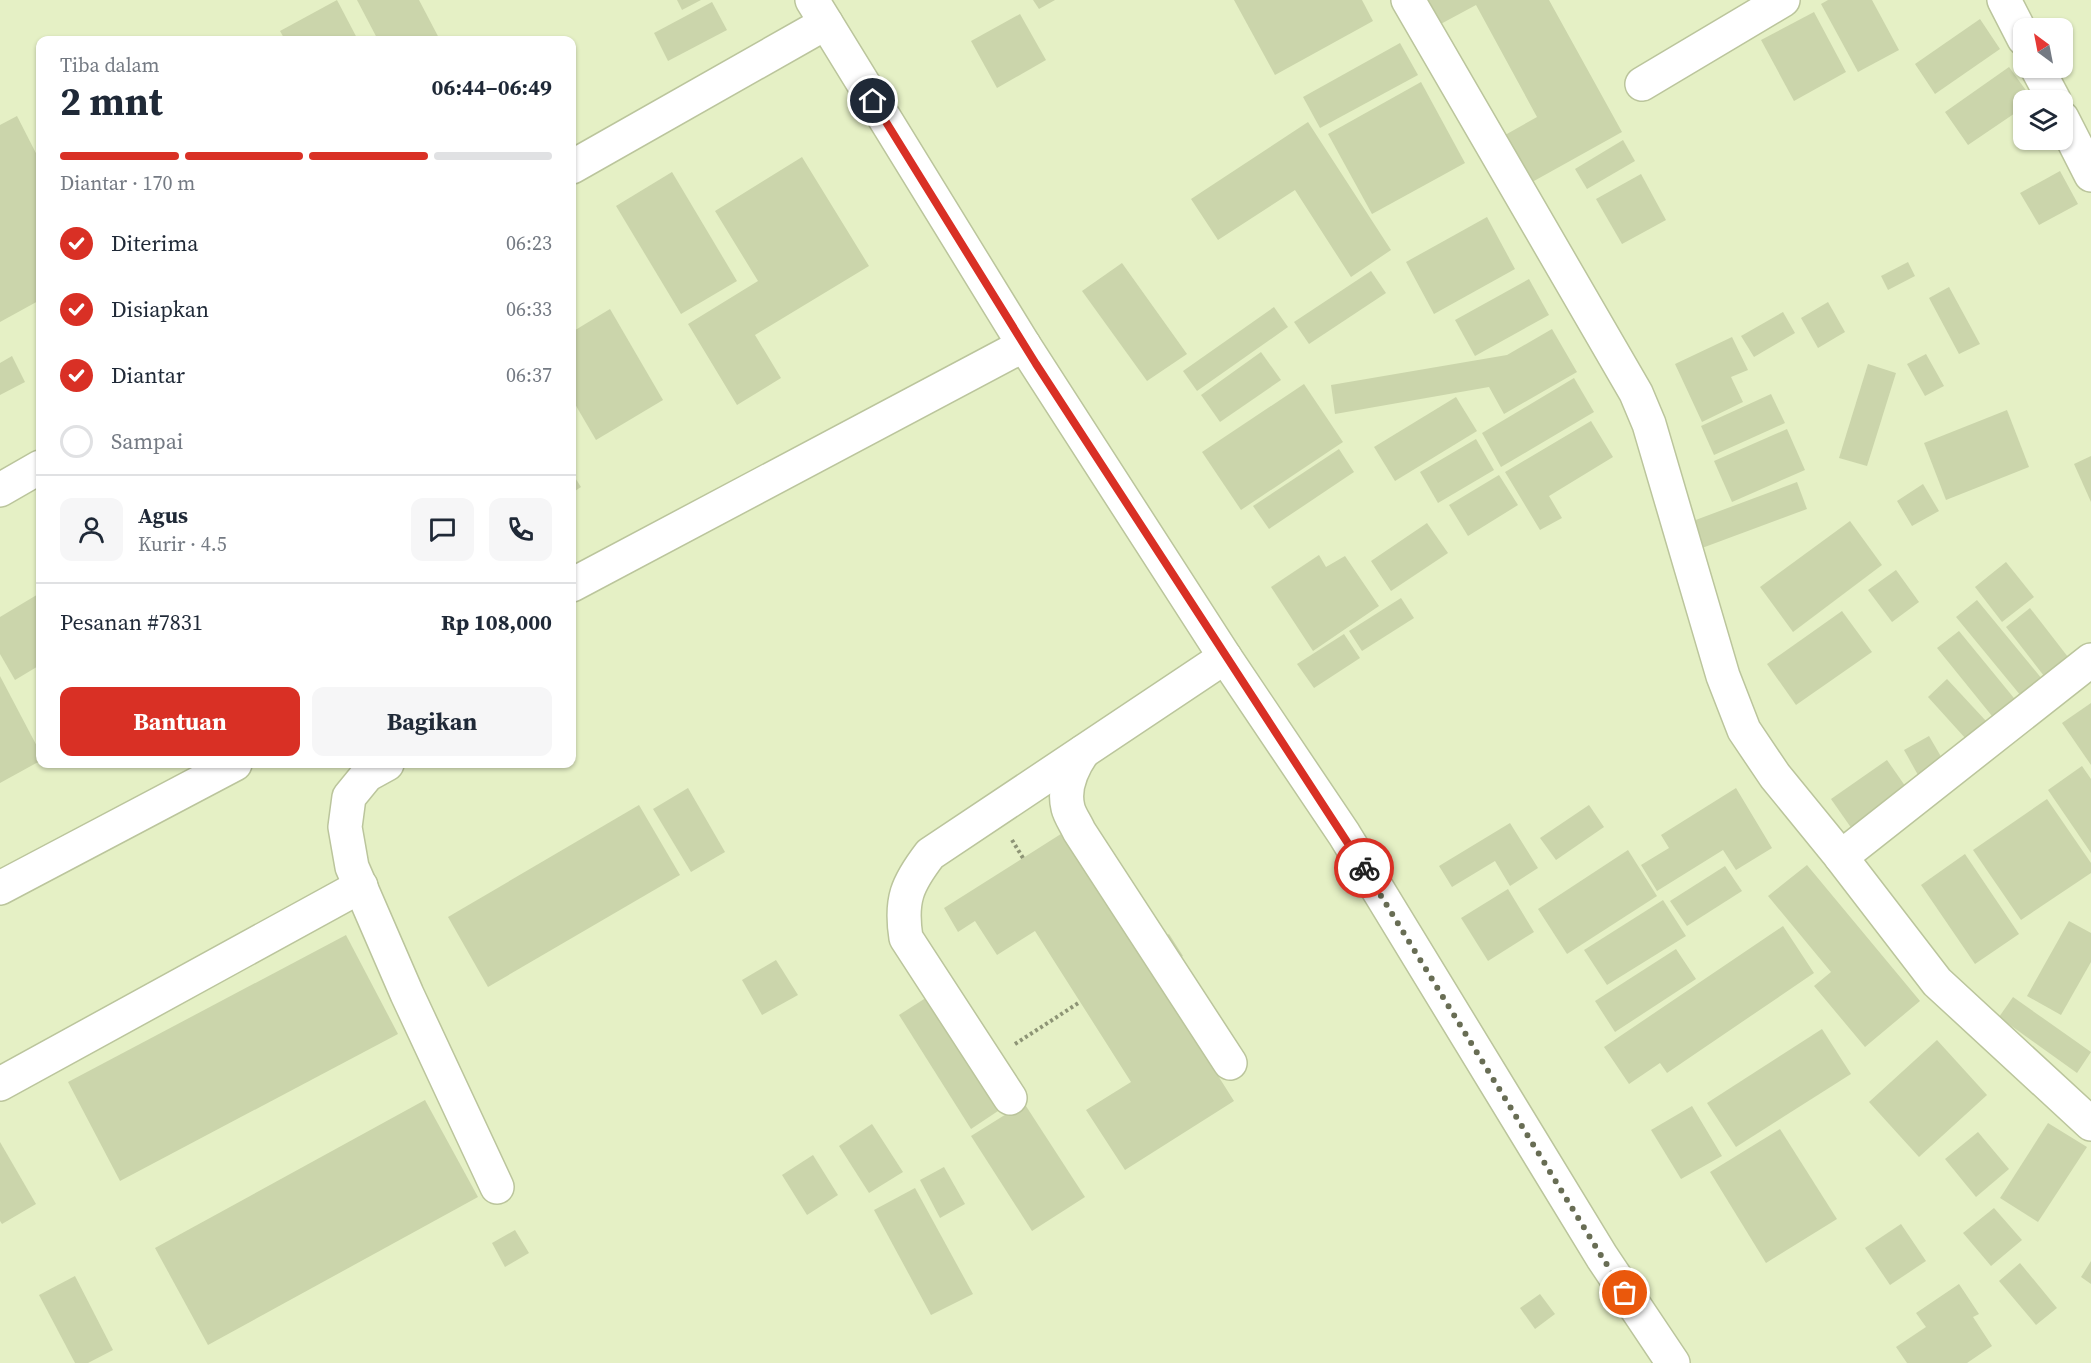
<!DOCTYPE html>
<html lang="id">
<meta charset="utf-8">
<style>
:root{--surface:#fff;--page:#f6f6f7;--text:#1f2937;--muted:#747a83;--line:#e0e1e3;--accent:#d93025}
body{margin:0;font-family:"Source Serif 4",serif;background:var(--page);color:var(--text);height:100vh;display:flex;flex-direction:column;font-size:22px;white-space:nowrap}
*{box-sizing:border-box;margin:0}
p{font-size:20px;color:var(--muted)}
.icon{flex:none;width:33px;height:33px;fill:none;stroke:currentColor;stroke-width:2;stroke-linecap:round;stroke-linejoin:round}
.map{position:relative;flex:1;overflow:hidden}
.side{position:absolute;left:36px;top:36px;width:540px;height:732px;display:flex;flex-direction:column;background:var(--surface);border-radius:12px;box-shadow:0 2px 4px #0004}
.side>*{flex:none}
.needle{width:39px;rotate:328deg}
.buttons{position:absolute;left:2013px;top:18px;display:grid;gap:12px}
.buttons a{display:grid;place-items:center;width:60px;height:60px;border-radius:12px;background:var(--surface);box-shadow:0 2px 4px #0004;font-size:30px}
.pin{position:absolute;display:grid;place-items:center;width:51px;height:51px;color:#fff;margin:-26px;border:3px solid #fff;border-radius:50%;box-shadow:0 2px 6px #0007}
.courier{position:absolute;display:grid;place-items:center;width:60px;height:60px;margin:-30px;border:4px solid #d93025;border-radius:50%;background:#fff;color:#222;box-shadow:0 2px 8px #0007}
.summary em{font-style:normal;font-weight:700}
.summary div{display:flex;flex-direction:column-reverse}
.summary{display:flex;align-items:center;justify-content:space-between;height:102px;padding:0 24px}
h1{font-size:39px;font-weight:700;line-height:45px}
.bar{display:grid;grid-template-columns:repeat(4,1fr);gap:9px 6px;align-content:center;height:72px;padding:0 24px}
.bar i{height:8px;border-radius:4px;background:var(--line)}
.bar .on{background:var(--accent)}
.bar p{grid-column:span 4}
.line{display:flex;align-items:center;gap:15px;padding:0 24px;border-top:2px solid var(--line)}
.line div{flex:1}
.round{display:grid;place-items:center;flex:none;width:63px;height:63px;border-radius:12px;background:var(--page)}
ol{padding:0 24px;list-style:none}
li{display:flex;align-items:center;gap:18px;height:66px}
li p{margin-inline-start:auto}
li .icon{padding:6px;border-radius:50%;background:var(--accent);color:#fff;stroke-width:4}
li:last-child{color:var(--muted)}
li i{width:33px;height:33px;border:3px solid var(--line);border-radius:50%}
.button{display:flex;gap:12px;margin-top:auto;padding:12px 24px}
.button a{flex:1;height:69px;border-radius:12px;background:var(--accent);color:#fff;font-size:24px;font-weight:700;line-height:69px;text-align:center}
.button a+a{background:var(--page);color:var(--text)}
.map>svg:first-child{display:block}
.building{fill:#cbd5ab}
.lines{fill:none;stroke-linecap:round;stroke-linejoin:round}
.minor-casing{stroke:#bbc59c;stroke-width:36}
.highway-casing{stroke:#bbc59c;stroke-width:36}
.path{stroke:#8d9475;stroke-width:4;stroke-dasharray:3 3;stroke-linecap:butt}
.minor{stroke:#fff;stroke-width:33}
.highway{stroke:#fff;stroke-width:33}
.done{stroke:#686d54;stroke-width:6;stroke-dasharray:0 10.8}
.route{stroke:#d93025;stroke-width:8}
</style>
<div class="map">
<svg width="2091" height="1363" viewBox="0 0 2091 1363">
<rect width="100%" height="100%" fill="#e5f0c5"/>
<g class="building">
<polygon points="337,0 358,40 285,40 280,31"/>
<polygon points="357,0 419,0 440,40 378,40"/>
<polygon points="677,0 701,0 682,10"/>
<polygon points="1033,0 1055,0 1039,9"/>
<polygon points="1234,0 1362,0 1373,21 1275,75"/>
<polygon points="1422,0 1549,0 1622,132 1525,186 1498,139 1537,117 1476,5 1437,26"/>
<polygon points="1828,0 1872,0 1899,50 1858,72 1821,4"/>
<polygon points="712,2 727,30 668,61 654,33"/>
<polygon points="1814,12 1846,72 1794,101 1761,40"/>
<polygon points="1020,14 1046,60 997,88 971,41"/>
<polygon points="1980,19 2000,49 1935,94 1915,64"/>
<polygon points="1400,43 1418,75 1320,128 1303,97"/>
<polygon points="2009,67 2033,100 2024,100 2024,107 1968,145 1945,112"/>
<polygon points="1421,82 1465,163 1372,214 1328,134"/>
<polygon points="17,116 40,161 40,300 0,322 0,125"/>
<polygon points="1308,122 1391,250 1351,277 1295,190 1218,240 1191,199"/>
<polygon points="1623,140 1635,161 1587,189 1575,169"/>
<polygon points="802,157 869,266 755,335 781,378 737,405 688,324 758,281 715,211"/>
<polygon points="2060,171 2078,204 2039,225 2020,193"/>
<polygon points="672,172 737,281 681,314 616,206"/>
<polygon points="1641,174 1666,220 1622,244 1596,199"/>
<polygon points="1487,217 1515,269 1434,314 1406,262"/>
<polygon points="1908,262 1915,276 1888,290 1881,276"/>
<polygon points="1122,263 1187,354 1147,381 1082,291"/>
<polygon points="1371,271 1386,293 1309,344 1294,322"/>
<polygon points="1529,279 1549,315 1475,356 1455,320"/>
<polygon points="1949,287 1980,344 1959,354 1929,298"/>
<polygon points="1828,302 1845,332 1818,348 1801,318"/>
<polygon points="1274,307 1288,327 1197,391 1183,371"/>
<polygon points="610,309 663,400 596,440 572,399 572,332"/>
<polygon points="1783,312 1795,333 1754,357 1741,336"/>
<polygon points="1552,329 1577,372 1504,414 1489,387 1335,414 1331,385 1507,355"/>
<polygon points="1732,337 1748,370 1731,377 1743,402 1702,422 1675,364"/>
<polygon points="1261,352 1281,380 1220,422 1201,395"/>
<polygon points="1926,354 1944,386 1925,396 1907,364"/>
<polygon points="12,356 25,382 0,395 0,363"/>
<polygon points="1868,364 1896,373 1867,466 1839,458"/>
<polygon points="1574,378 1594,412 1501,467 1482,433"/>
<polygon points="1304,384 1343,442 1241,510 1202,452"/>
<polygon points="1771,394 1785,423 1714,455 1701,426"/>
<polygon points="1456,397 1477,431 1395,481 1374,447"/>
<polygon points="2007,410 2029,467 1946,500 1924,443"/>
<polygon points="1591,421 1613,457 1549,496 1562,518 1540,530 1505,472"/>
<polygon points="1787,429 1805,470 1732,502 1714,461"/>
<polygon points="1476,439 1494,470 1438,503 1420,472"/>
<polygon points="1339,449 1354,472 1269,529 1253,506"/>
<polygon points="2091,456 2091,502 2074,464"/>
<polygon points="572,473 581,487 572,493"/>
<polygon points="1499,475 1518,505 1468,536 1449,505"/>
<polygon points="1797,482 1807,509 1702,548 1693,521"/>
<polygon points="1923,484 1939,511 1912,526 1897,501"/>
<polygon points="1850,521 1882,565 1793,632 1760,587"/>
<polygon points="1427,523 1448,553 1391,591 1371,561"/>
<polygon points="1319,555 1326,567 1345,556 1379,606 1313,651 1271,587"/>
<polygon points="2006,562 2034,597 2002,622 1975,587"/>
<polygon points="1896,570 1919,602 1892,622 1868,590"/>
<polygon points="40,593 40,665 15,680 0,654 0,617"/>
<polygon points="1401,598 1414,618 1362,651 1349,631"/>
<polygon points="1977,600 2042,679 2021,696 1956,617"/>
<polygon points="2030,608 2068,657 2044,676 2006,627"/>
<polygon points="1842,611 1872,652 1796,705 1767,664"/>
<polygon points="1959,631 2018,703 1996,721 1937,648"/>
<polygon points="1344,634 1360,658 1314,688 1297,664"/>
<polygon points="0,676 40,752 40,761 0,783"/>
<polygon points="1947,679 1986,721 1966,739 1928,697"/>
<polygon points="2091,703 2091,765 2062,723"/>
<polygon points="1929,736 1943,760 1918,775 1904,750"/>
<polygon points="1887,760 1908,790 1852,829 1831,799"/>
<polygon points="2082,766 2091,779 2091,853 2048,790"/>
<polygon points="688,788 725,852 691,872 653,809"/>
<polygon points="1736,788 1772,848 1736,870 1723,850 1657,891 1641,865 1669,848 1661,835"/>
<polygon points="2047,799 2091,863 2091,873 2021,920 1973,850"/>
<polygon points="639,805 680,875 488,987 448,917"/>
<polygon points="1589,805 1604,827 1556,860 1540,838"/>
<polygon points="1510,823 1538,868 1510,886 1495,861 1452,887 1439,866"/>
<polygon points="1064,832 1148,948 1169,934 1183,956 1162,970 1169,998 1234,1101 1125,1170 1086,1110 1131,1082 1035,931 997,955 975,921 958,932 944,908"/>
<polygon points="1628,850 1657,896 1567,954 1538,909"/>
<polygon points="1965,854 2019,934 1975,964 1921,885"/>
<polygon points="1807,865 1920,1001 1865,1047 1814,986 1831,972 1768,896"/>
<polygon points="1725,866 1742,891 1687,926 1670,901"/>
<polygon points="1508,889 1534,932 1488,961 1461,918"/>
<polygon points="1663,900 1686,936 1607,985 1584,950"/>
<polygon points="2069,921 2091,933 2091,962 2061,1015 2027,996"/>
<polygon points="1783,926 1814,973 1667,1073 1660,1063 1629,1084 1604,1047"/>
<polygon points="346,935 398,1034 120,1181 68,1082"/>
<polygon points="1676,949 1696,979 1615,1032 1595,1001"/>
<polygon points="776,960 798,995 762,1015 742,980"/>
<polygon points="932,994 1004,1107 971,1129 899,1015"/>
<polygon points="2013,997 2091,1052 2077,1073 1999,1017"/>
<polygon points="1822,1029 1851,1074 1736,1147 1707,1103"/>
<polygon points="1937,1040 1987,1095 1919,1157 1869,1102"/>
<polygon points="425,1100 478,1197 208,1345 155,1248"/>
<polygon points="1024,1103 1085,1197 1032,1231 971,1136"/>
<polygon points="1692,1106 1722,1156 1681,1179 1651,1130"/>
<polygon points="2048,1123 2087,1147 2038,1222 2000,1198"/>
<polygon points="872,1124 903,1172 869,1193 839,1146"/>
<polygon points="1780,1129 1837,1219 1766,1263 1710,1172"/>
<polygon points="1978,1132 2009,1169 1976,1197 1945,1159"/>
<polygon points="0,1142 36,1204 2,1224 0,1221"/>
<polygon points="813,1155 838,1195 807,1215 782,1175"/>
<polygon points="944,1167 965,1204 940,1218 920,1180"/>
<polygon points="915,1188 973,1294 931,1315 874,1210"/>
<polygon points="1994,1208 2022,1240 1991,1266 1963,1233"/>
<polygon points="1901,1224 1926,1261 1890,1285 1865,1248"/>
<polygon points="515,1230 529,1253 505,1267 492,1243"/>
<polygon points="2091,1261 2091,1284 2081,1277"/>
<polygon points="2020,1263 2057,1308 2036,1325 1999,1281"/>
<polygon points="75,1276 113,1350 88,1363 75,1363 39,1295"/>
<polygon points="1959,1284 1979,1314 1973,1317 1992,1346 1967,1363 1907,1363 1896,1347 1926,1327 1916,1313"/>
<polygon points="1540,1294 1555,1314 1535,1329 1520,1308"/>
</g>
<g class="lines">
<defs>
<g id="minor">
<polyline points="1408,0 1636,393 1649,424 1723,676 1744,730 1775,776 1837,852 1937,982 2091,1124"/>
<polyline points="2004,0 2024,39"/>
<polyline points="2037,68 2054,100"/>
<polyline points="1642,84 1783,0"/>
<polyline points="2062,118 2091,175"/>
<polyline points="572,167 826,23"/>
<polyline points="0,490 40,467"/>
<polyline points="572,585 1024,345"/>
<path d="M1083 752C1072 768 1063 788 1068 808 1070 816 1076 824 1079 831L1230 1063"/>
<polyline points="387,764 367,775 349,797 345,827 352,867 407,994 497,1187"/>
<polyline points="1841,857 2091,660"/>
<polyline points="0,888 235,764"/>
<polyline points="0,1084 361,886"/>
<path d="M1010 1098 906 938C900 900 907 884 930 854L1225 657"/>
</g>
<polyline id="highway" points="812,0 1024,345 1225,657 1344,834 1602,1257 1673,1363"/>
</defs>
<use href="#minor" class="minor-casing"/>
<use href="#highway" class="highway-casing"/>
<g class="path">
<polyline points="1012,840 1023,858"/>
<polyline points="1015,1044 1080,1002"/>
</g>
<use href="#minor" class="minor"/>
<use href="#highway" class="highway"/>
</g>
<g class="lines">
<polyline class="done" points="1364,868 1602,1257 1625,1293"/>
<polyline class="route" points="873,101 1036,364 1364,868"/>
</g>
</svg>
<div class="buttons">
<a><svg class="needle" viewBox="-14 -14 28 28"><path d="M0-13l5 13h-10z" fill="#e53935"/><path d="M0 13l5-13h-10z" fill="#747a83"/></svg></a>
<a><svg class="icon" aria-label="layers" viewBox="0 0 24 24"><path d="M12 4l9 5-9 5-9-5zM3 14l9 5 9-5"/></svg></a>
</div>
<div class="pin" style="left:1625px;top:1293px;background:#ea580c"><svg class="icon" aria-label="bag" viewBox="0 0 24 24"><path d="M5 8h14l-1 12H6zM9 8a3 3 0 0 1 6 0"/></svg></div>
<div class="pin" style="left:873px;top:101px;background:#1f2937"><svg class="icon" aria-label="home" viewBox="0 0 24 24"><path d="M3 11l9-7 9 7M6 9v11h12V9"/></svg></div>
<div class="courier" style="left:1364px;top:868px"><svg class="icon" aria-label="bike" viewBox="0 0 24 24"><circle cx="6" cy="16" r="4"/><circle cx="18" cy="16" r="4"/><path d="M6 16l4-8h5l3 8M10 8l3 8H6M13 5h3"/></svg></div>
<section class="side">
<div class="summary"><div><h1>2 mnt</h1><p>Tiba dalam</p></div><em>06:44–06:49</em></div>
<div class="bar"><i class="on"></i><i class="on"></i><i class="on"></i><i></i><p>Diantar · 170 m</p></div>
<ol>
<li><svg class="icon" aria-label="check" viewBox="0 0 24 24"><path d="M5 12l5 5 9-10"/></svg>Diterima<p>06:23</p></li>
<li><svg class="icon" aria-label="check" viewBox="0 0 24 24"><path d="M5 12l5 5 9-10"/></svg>Disiapkan<p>06:33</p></li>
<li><svg class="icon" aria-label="check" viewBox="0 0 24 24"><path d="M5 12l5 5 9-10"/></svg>Diantar<p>06:37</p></li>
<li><i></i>Sampai</li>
</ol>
<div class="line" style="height:108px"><a class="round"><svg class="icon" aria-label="person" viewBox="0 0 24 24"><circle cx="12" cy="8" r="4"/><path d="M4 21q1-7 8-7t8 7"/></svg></a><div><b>Agus</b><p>Kurir · 4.5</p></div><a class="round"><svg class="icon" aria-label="chat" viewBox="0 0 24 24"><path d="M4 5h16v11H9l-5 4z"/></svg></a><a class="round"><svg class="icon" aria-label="phone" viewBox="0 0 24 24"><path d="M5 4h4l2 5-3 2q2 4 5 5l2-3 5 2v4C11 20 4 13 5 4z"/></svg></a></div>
<div class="line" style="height:78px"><div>Pesanan #7831</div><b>Rp 108,000</b></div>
<div class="button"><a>Bantuan</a><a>Bagikan</a></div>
</section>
</div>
